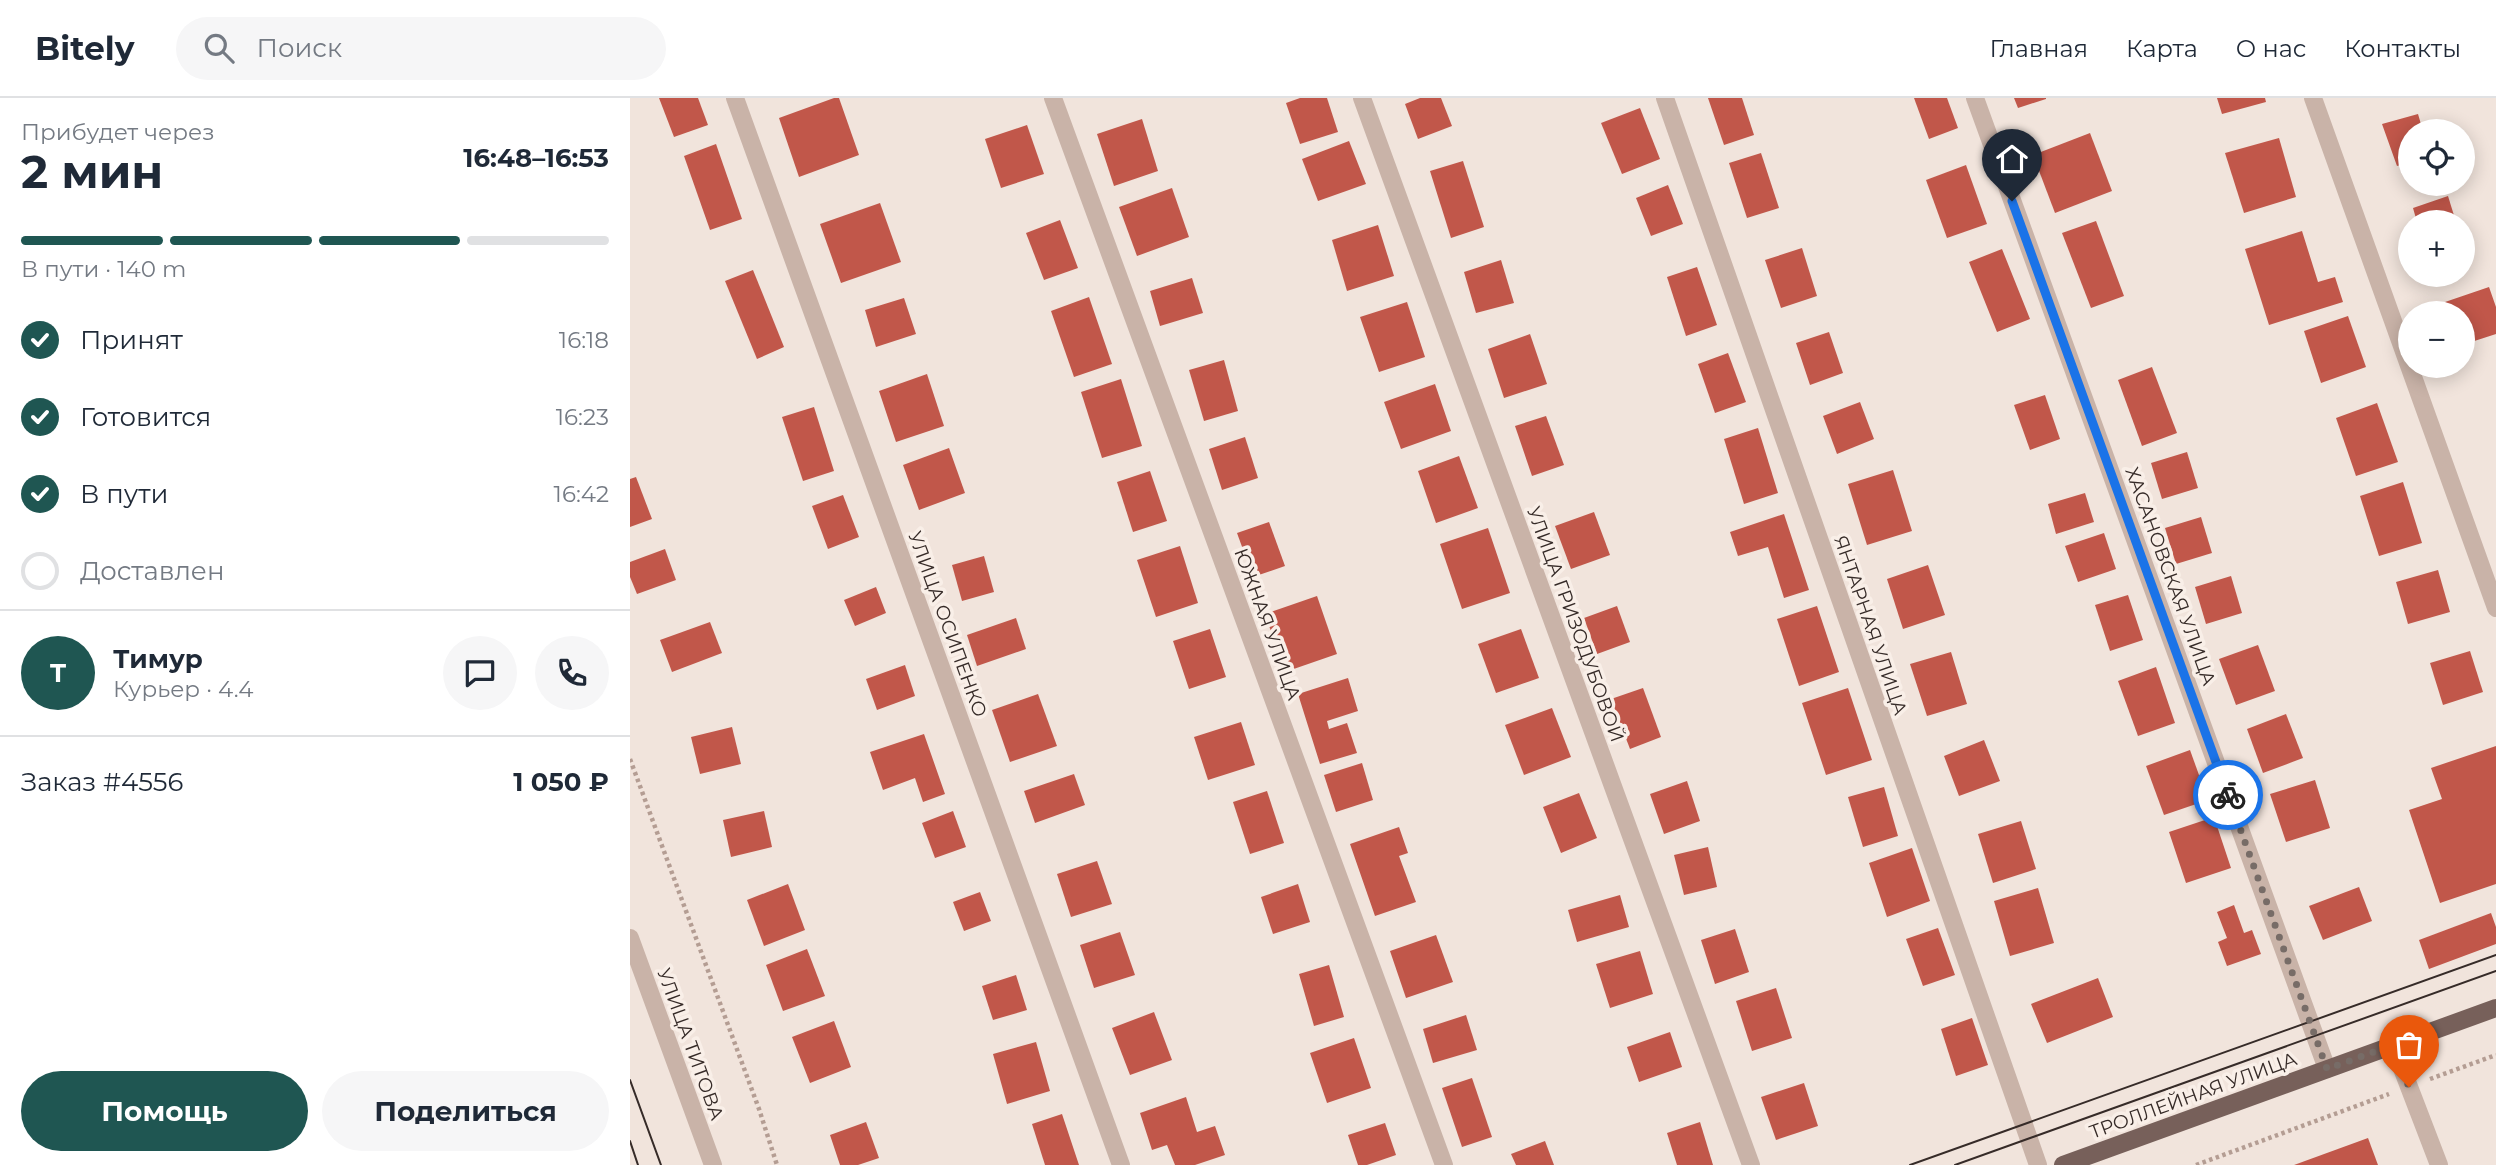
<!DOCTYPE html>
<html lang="ru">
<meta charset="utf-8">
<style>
:root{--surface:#fff;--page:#f6f6f7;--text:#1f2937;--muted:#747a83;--line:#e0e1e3;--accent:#1f5652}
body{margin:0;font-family:Montserrat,sans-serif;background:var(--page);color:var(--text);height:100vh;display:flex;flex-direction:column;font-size:26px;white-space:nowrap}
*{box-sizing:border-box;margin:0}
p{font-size:23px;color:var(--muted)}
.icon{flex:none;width:38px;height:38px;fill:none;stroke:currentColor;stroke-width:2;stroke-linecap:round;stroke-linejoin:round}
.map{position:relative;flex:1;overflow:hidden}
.details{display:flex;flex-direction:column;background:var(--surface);width:630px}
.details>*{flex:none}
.tools{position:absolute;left:1768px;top:21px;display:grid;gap:14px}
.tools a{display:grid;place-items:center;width:77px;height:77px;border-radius:50%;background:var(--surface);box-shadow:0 4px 18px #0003;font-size:35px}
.pin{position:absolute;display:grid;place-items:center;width:60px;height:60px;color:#fff;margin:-72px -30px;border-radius:50% 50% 50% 0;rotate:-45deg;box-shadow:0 0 7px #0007}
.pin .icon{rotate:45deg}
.courier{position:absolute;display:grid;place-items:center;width:70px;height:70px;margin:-35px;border:5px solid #1a73e8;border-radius:50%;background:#fff;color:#222;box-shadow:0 2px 9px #0007}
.head em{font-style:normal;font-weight:700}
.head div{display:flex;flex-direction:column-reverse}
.head{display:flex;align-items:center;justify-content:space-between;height:119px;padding:0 21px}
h1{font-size:46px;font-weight:700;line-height:52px}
.bar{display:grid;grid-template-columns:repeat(4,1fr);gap:10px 7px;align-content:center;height:84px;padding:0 21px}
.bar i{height:9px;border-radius:5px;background:var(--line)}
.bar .active{background:var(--accent)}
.bar p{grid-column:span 4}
.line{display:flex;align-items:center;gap:18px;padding:0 21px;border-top:2px solid var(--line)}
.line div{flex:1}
.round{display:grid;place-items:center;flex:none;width:74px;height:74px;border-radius:37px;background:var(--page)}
ol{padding:0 21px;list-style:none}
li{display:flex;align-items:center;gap:21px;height:77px}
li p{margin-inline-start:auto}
li .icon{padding:7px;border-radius:50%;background:var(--accent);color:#fff;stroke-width:4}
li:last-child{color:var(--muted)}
li i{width:38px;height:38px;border:4px solid var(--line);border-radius:50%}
.cta{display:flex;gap:14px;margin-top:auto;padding:14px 21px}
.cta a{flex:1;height:80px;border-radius:42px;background:var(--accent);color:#fff;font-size:28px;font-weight:700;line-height:80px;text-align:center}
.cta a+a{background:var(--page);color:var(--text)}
header{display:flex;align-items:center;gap:42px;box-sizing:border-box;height:98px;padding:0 35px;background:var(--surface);border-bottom:2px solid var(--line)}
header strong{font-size:33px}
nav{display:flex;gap:38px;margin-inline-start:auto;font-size:24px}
.search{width:490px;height:63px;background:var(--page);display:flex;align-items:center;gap:18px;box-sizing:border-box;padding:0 24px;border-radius:38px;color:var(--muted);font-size:26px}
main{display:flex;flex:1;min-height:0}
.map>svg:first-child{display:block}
.building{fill:#c1574a}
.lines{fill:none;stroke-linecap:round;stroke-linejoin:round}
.path{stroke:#b49d93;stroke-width:4.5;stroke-dasharray:3.5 3.5;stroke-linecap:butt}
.minor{stroke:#c9b3a8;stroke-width:18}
.major{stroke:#77605a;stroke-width:18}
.tram{stroke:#362b28;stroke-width:2}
.done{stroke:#776c67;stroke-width:7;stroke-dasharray:0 12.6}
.route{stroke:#1a73e8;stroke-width:9}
.labels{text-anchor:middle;stroke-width:7;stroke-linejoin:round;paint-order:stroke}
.street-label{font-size:19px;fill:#362b28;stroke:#f9efe8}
</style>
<header>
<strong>Bitely</strong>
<div class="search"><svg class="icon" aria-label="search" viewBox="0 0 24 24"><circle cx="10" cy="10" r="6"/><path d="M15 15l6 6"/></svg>Поиск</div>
<nav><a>Главная</a><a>Карта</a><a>О нас</a><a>Контакты</a></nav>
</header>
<main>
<section class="details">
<div class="head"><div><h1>2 мин</h1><p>Прибудет через</p></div><em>16:48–16:53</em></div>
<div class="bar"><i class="active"></i><i class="active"></i><i class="active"></i><i></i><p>В пути · 140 m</p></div>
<ol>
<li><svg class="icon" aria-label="check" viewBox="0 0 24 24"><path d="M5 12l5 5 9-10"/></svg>Принят<p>16:18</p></li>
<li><svg class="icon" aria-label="check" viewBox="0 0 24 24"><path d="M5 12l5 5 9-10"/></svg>Готовится<p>16:23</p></li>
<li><svg class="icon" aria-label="check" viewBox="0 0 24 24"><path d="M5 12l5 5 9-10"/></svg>В пути<p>16:42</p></li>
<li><i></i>Доставлен</li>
</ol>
<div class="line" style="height:126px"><b class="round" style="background:var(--accent);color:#fff">Т</b><div><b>Тимур</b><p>Курьер · 4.4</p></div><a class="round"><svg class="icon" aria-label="chat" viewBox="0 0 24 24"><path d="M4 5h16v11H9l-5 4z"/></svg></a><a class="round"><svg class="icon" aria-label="phone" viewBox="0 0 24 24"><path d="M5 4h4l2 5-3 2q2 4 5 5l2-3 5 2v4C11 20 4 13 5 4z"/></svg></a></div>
<div class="line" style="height:91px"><div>Заказ #4556</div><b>1 050 ₽</b></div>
<div class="cta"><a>Помощь</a><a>Поделиться</a></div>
</section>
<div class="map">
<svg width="1866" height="1067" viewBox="0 0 1866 1067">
<rect width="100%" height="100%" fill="#f1e4dc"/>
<g class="building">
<polygon points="29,0 68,0 78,27 44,39"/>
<polygon points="204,0 209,0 229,57 169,79 149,20"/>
<polygon points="670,0 697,0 708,34 670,46 656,5"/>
<polygon points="790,0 811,0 822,28 788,41 775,6"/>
<polygon points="1078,0 1112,0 1124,37 1094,47"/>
<polygon points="1284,0 1317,0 1328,30 1299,41"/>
<polygon points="1384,0 1416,0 1416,1 1388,10"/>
<polygon points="1587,0 1635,0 1636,4 1592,16"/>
<polygon points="1010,10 1030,61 992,76 971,25"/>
<polygon points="1788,16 1793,33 1780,33 1780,64 1767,68 1752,26"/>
<polygon points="512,21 528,73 484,88 467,36"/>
<polygon points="397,27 414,76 371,90 355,41"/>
<polygon points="1460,35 1482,93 1425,115 1403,57"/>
<polygon points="1649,40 1666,99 1614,115 1595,55"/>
<polygon points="719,43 736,86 688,103 672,61"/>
<polygon points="86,46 112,121 80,132 54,58"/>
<polygon points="1131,55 1149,110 1117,120 1099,65"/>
<polygon points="833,63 854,129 821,140 800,73"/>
<polygon points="1336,67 1357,126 1317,140 1296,82"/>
<polygon points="1038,87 1053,126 1021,138 1006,100"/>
<polygon points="542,90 559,139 507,158 489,109"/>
<polygon points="1818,98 1826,124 1787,124 1783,110"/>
<polygon points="250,105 271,164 211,185 190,126"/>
<polygon points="430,122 448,170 414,182 396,135"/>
<polygon points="1466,123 1494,198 1461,210 1432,135"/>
<polygon points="748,127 764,178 717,193 702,142"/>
<polygon points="1672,133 1688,184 1705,179 1713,204 1639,227 1615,151"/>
<polygon points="1172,150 1187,198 1151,210 1135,162"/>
<polygon points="1372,151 1400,221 1367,234 1339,164"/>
<polygon points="871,162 884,205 846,215 834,174"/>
<polygon points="1067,169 1087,227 1056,238 1037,179"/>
<polygon points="123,172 154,249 127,261 95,183"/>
<polygon points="562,180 573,215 530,228 520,193"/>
<polygon points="1859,189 1866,209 1866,236 1832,247 1832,215 1819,215 1815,204"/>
<polygon points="459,199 482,266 444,279 421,213"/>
<polygon points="274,200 286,236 246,249 235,212"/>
<polygon points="777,204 795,259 749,274 730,219"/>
<polygon points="1718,218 1736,269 1691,285 1674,233"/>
<polygon points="1199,234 1213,275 1180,287 1166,245"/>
<polygon points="900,236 917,286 874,300 858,251"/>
<polygon points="1098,255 1116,304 1085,315 1068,266"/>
<polygon points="594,262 608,313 574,323 559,272"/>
<polygon points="1522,269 1547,335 1512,348 1488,282"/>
<polygon points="297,276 314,328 266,344 249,293"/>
<polygon points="491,281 512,348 472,360 451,294"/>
<polygon points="805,286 821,333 771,351 754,304"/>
<polygon points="1415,297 1430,341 1400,352 1384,307"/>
<polygon points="1230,304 1244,341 1207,356 1193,318"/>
<polygon points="1747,305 1768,364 1726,378 1706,320"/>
<polygon points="184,309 204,373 173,383 152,319"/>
<polygon points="916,318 934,367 902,378 885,328"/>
<polygon points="1128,330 1148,395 1114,406 1094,341"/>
<polygon points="615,339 628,380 592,392 579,351"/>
<polygon points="319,350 335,395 289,412 273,367"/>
<polygon points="1557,354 1568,390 1532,401 1521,365"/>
<polygon points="829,358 848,410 806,425 788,373"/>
<polygon points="1263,372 1282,433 1237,447 1218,386"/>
<polygon points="520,373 537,423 503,434 487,384"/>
<polygon points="6,379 22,421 0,429 0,381"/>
<polygon points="1773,384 1792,445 1749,458 1730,398"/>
<polygon points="1455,395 1464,424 1426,436 1418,406"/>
<polygon points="213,397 229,439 198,451 182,408"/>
<polygon points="964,414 980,457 941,471 925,428"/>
<polygon points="1154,416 1179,492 1154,500 1138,449 1108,458 1100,434"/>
<polygon points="1571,419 1582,455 1546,466 1535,430"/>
<polygon points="639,424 655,468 623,479 607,435"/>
<polygon points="858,430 880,495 832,511 810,446"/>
<polygon points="1474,435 1486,471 1448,484 1435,448"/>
<polygon points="550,448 568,505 526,519 507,462"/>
<polygon points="35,451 46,482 7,496 0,479 0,464"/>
<polygon points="354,458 364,494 332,503 322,467"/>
<polygon points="1298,467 1315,517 1273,531 1257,481"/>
<polygon points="1808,472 1820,514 1778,526 1766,484"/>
<polygon points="1601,478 1612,515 1576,526 1565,489"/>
<polygon points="246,489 256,515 225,528 214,502"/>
<polygon points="1498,497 1513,542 1480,553 1465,507"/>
<polygon points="687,498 707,556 655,574 635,516"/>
<polygon points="987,508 1000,544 967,556 954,520"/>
<polygon points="1187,508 1209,574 1169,588 1147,521"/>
<polygon points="386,520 396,551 347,568 337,537"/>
<polygon points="80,524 92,555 42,574 30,542"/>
<polygon points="580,531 596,579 559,591 543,543"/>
<polygon points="891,531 909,580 866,595 848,546"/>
<polygon points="1628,547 1645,593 1606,607 1589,561"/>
<polygon points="1840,553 1853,594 1813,607 1800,565"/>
<polygon points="1321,554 1337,606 1297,618 1280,566"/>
<polygon points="275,567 285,598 247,612 236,581"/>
<polygon points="1526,569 1545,625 1508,638 1488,583"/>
<polygon points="718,580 728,613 697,623 699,631 717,625 727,655 690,666 668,596"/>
<polygon points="1013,590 1031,639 1000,651 981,601"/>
<polygon points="1218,590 1242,662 1196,677 1172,605"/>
<polygon points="408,596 427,648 380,664 362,612"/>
<polygon points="922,610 941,659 894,677 875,627"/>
<polygon points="1656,616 1673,660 1633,675 1617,631"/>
<polygon points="611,624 625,667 578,682 564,639"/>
<polygon points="102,629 111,666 70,676 61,639"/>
<polygon points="294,636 315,696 293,704 285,680 253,692 240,654"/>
<polygon points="1354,642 1370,683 1329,698 1314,658"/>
<polygon points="1866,648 1866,786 1810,805 1779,712 1812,701 1801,670"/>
<polygon points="1560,652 1578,702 1534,717 1516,668"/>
<polygon points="732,665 743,702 706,714 694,677"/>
<polygon points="444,676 455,707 405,725 394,693"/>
<polygon points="1685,682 1700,730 1656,744 1640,696"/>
<polygon points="1057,683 1070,723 1034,736 1020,696"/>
<polygon points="1254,689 1268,738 1233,749 1218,699"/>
<polygon points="637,693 654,745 620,756 603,704"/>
<polygon points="949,695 967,740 931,755 913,709"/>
<polygon points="134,713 142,749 101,759 93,722"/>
<polygon points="323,713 336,749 305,760 292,725"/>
<polygon points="1584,719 1601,770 1556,785 1539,734"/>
<polygon points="1391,723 1406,771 1363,785 1348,736"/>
<polygon points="769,729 778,755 769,758 786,804 745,818 720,746"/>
<polygon points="1078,749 1087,789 1054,797 1044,757"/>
<polygon points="1282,750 1300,803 1257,819 1239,765"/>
<polygon points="467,763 482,806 441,819 427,776"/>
<polygon points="158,786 175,832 134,848 117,802"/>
<polygon points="668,786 680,824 643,836 631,799"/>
<polygon points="1729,789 1742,823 1693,842 1679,808"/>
<polygon points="1408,790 1424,845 1380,858 1364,803"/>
<polygon points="350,794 361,823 334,833 323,804"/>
<polygon points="990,797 999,829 947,844 938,812"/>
<polygon points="1604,807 1614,835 1622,832 1631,856 1597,868 1588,844 1597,840 1587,814"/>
<polygon points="1861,815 1866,829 1866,846 1799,871 1789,842"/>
<polygon points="1308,830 1325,877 1293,888 1276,841"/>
<polygon points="1105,831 1119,874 1085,886 1071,842"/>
<polygon points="490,834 505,877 464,890 450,847"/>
<polygon points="806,837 823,884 776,900 760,853"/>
<polygon points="177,851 195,898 153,913 136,867"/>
<polygon points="1010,853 1023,896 980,910 966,866"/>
<polygon points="699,867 714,919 684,928 669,876"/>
<polygon points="386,877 397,912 363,922 352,888"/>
<polygon points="1468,880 1483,919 1417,945 1401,906"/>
<polygon points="1146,890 1162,940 1122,953 1106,903"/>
<polygon points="524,914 542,962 500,977 482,930"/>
<polygon points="836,917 847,952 803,965 793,931"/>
<polygon points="1342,920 1358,967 1326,978 1311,931"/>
<polygon points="204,923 221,969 180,985 162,939"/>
<polygon points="1040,934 1052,969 1009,984 997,949"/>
<polygon points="724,940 741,990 697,1005 680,955"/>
<polygon points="406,944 420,993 377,1006 363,956"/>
<polygon points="842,980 862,1039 832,1049 812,990"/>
<polygon points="1174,985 1188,1028 1146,1042 1131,999"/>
<polygon points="556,999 567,1034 585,1028 595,1057 565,1067 545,1067 537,1047 522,1052 510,1015"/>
<polygon points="432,1016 449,1067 415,1067 402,1026"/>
<polygon points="236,1024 249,1060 228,1067 210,1067 200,1037"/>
<polygon points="1070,1024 1083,1067 1047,1067 1037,1035"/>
<polygon points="755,1025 766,1057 737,1067 728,1067 718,1037"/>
<polygon points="1738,1040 1748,1067 1664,1067"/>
<polygon points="915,1043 924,1067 886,1067 881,1056"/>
</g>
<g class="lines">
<g class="path">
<polyline points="0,661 129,1011 147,1067"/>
<polyline points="1800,981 1866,957"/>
<polyline points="1566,1067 1759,996"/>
</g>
<g class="minor">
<polyline points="105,0 491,1067"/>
<polyline points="423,0 814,1067"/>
<polyline points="732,0 1121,1067"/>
<polyline points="1035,0 1408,1067"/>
<polyline points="1345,0 1697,971"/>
<polyline points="1683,0 1866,510"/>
<polyline points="0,840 83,1067"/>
<polyline points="1763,947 1809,1067"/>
</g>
<polyline class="major" points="1433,1067 1866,910"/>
<g class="tram">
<polyline points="0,982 31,1067"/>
<polyline points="0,1043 8,1067"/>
<polyline points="1280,1067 1866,857"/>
<polyline points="1325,1067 1866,873"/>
</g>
</g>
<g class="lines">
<polyline class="done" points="1598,697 1697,971 1763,947 1779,989"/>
<polyline class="route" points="1382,103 1598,697"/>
</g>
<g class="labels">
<g class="street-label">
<text transform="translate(1541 478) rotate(70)" y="7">ХАСАНОВСКАЯ УЛИЦА</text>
<text transform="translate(318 526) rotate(70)" y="7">УЛИЦА ОСИПЕНКО</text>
<text transform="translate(638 526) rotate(70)" y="7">ЮЖНАЯ УЛИЦА</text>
<text transform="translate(946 526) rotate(70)" y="7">УЛИЦА ГРИЗОДУБОВОЙ</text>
<text transform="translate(1241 527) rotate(71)" y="7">ЯНТАРНАЯ УЛИЦА</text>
<text transform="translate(61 946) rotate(70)" y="7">УЛИЦА ТИТОВА</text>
<text transform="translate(1563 997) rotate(-20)" y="7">ТРОЛЛЕЙНАЯ УЛИЦА</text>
</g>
</g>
</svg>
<div class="tools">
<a><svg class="icon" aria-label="locate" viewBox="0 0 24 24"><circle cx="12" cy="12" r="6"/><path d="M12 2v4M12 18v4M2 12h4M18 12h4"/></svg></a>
<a>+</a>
<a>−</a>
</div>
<div class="pin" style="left:1779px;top:989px;background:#ea580c"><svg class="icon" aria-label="bag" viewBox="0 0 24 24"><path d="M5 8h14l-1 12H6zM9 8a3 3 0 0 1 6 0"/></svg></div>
<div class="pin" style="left:1382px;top:103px;background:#1f2937"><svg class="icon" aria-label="home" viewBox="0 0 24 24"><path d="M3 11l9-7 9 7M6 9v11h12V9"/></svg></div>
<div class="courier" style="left:1598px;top:697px"><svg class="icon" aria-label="bike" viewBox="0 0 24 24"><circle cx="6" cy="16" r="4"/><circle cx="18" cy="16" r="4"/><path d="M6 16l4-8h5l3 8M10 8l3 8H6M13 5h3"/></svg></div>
</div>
</main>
